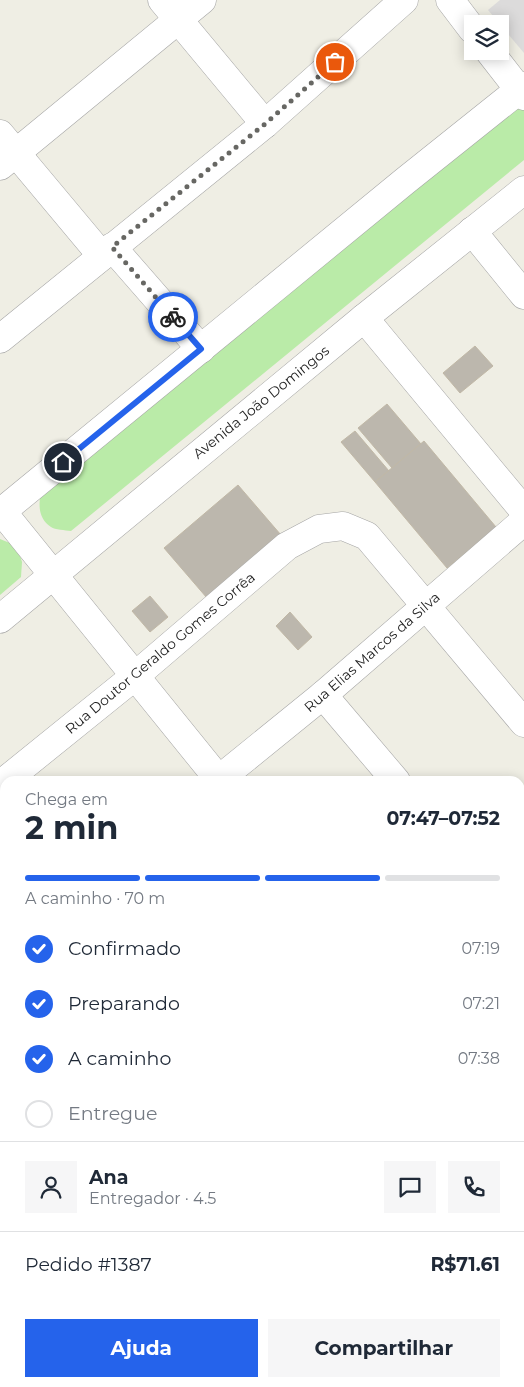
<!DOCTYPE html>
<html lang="pt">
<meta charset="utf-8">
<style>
:root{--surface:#fff;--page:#f6f6f7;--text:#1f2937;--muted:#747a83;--line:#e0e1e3;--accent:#2563eb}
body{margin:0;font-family:Montserrat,sans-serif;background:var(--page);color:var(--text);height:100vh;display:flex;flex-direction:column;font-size:19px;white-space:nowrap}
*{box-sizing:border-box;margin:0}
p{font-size:16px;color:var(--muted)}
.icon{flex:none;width:28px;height:28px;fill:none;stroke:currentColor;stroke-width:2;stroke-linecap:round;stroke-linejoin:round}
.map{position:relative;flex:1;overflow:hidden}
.panel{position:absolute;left:0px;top:776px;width:525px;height:611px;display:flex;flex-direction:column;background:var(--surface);border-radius:15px 15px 0 0;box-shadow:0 2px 12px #0003}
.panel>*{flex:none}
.fabs{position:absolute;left:464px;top:15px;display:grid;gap:10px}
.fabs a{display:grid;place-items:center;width:45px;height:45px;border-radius:0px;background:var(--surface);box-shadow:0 2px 12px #0003;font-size:25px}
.pin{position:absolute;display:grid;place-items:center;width:42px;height:42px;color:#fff;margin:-21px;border:2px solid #fff;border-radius:50%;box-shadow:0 1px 5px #0007}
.courier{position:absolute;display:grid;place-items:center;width:50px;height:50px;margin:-25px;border:4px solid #2563eb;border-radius:50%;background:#fff;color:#222;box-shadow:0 1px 6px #0007}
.summary em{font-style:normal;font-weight:700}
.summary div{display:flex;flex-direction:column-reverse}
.summary{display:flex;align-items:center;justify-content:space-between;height:85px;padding:0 25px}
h1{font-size:32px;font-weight:700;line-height:38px}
.bar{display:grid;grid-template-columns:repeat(4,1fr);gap:8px 5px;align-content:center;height:60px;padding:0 25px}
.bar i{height:6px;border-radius:4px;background:var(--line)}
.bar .active{background:var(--accent)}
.bar p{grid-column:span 4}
.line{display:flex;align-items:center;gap:12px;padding:0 25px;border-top:1px solid var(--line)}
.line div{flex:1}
.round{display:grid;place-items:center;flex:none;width:52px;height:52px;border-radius:0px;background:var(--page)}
ol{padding:0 25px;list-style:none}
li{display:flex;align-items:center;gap:15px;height:55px}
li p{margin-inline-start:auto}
li .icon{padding:5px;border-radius:50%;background:var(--accent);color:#fff;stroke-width:4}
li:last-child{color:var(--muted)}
li i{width:28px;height:28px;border:2px solid var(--line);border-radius:50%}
.cta{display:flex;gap:10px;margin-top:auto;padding:10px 25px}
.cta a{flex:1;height:58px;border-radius:0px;background:var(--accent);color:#fff;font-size:20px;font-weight:700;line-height:58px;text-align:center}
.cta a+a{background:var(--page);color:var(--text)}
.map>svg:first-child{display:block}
.residential{fill:#dcdbdb}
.grass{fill:#baeba8}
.park{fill:#bffbd1}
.building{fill:#bcb7ad;stroke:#c1b8a6}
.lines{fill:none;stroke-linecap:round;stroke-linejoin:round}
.minor-casing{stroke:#a5a5a5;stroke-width:29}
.minor{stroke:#fff;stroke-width:28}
.done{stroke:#676763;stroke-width:5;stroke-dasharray:0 9}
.route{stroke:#2563eb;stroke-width:6}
.labels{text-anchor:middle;stroke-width:5;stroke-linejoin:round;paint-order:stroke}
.street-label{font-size:14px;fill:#1e1e1e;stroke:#fff}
</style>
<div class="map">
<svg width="524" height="1387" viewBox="0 0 524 1387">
<rect width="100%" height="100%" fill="#efeee4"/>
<polygon class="residential" points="500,0 524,0 524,53 488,10"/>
<g class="grass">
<path d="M507 107 524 108V160L71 531C65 530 55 530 51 527 36 517 39 501 42 486Z"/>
<polygon points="0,539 17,546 22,562 21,577 0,595"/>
</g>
<polygon class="park" points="5,1309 5,1382 73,1383 67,1387 0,1387 0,1313"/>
<g class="building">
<polygon points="475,346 493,366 460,393 443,373"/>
<polygon points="387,404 421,444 392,468 358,428"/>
<polygon points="355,431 389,471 375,482 341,442"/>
<polygon points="424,441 496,527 447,568 375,482"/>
<polygon points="238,485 281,535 207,598 164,548"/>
<polygon points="150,596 168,617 150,632 132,611"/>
<polygon points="290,612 312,637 298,650 276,626"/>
</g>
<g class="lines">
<defs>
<g id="minor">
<polyline points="162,0 265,124"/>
<polyline points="450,0 472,29"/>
<polyline points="489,51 524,96"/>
<polyline points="0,134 102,256"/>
<polyline points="0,166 202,0"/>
<polyline points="472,231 524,295"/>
<polyline points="112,247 201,349"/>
<polyline points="364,318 524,511"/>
<polyline points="0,339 265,124 404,0"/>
<polyline points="0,509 220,781"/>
<polyline points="0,513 405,181 524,86"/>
<polyline points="0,619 364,318 524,190"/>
<polyline points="323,695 396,781"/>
<polyline points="217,781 323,695 524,521"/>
<polyline points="0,785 135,676 287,546 319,529 343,526 367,536 524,723"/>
<polyline points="0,864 5,870"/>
<polyline points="520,927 524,932"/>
<polyline points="0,955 5,951"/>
<polyline points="520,1044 524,1041"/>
<polyline points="0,1127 5,1123"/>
<polyline points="0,1215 5,1221"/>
<polyline points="0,1301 5,1297"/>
<polyline points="79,1387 84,1382"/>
</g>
</defs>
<use href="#minor" class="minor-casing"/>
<use href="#minor" class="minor"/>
</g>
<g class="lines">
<polyline class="done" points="173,317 112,247 265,124 335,62"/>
<polyline class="route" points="63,462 201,349 173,317"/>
</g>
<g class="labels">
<g class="street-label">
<text transform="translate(261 402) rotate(-39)" y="5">Avenida João Domingos</text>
<text transform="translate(372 652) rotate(-41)" y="5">Rua Elias Marcos da Silva</text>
<text transform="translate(160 653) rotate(-40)" y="5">Rua Doutor Geraldo Gomes Corrêa</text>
</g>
</g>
</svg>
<div class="fabs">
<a><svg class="icon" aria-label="layers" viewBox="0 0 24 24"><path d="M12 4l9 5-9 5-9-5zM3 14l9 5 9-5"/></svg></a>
</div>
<div class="pin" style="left:335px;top:62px;background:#ea580c"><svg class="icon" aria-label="bag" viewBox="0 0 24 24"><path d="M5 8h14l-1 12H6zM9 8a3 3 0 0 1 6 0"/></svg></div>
<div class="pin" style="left:63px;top:462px;background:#1f2937"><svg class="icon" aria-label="home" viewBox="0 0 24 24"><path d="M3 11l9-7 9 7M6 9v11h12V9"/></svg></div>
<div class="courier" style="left:173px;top:317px"><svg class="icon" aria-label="bike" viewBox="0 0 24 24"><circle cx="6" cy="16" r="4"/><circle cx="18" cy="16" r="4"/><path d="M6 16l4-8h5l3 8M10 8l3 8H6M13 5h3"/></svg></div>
<section class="panel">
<div class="summary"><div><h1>2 min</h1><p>Chega em</p></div><em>07:47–07:52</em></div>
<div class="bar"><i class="active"></i><i class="active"></i><i class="active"></i><i></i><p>A caminho · 70 m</p></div>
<ol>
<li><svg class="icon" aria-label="check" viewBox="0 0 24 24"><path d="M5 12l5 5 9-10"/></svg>Confirmado<p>07:19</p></li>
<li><svg class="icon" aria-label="check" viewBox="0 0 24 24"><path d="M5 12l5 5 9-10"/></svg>Preparando<p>07:21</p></li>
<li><svg class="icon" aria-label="check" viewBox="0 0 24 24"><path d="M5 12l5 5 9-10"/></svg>A caminho<p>07:38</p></li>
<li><i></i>Entregue</li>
</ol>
<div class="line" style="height:90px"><a class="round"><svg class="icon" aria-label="person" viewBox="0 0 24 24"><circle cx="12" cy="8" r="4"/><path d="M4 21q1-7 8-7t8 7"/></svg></a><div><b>Ana</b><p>Entregador · 4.5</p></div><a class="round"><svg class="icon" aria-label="chat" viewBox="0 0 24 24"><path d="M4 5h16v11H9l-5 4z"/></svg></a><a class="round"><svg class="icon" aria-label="phone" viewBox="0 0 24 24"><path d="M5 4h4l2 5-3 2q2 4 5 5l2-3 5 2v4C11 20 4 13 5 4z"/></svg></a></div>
<div class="line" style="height:65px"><div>Pedido #1387</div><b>R$71.61</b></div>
<div class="cta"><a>Ajuda</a><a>Compartilhar</a></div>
</section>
</div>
